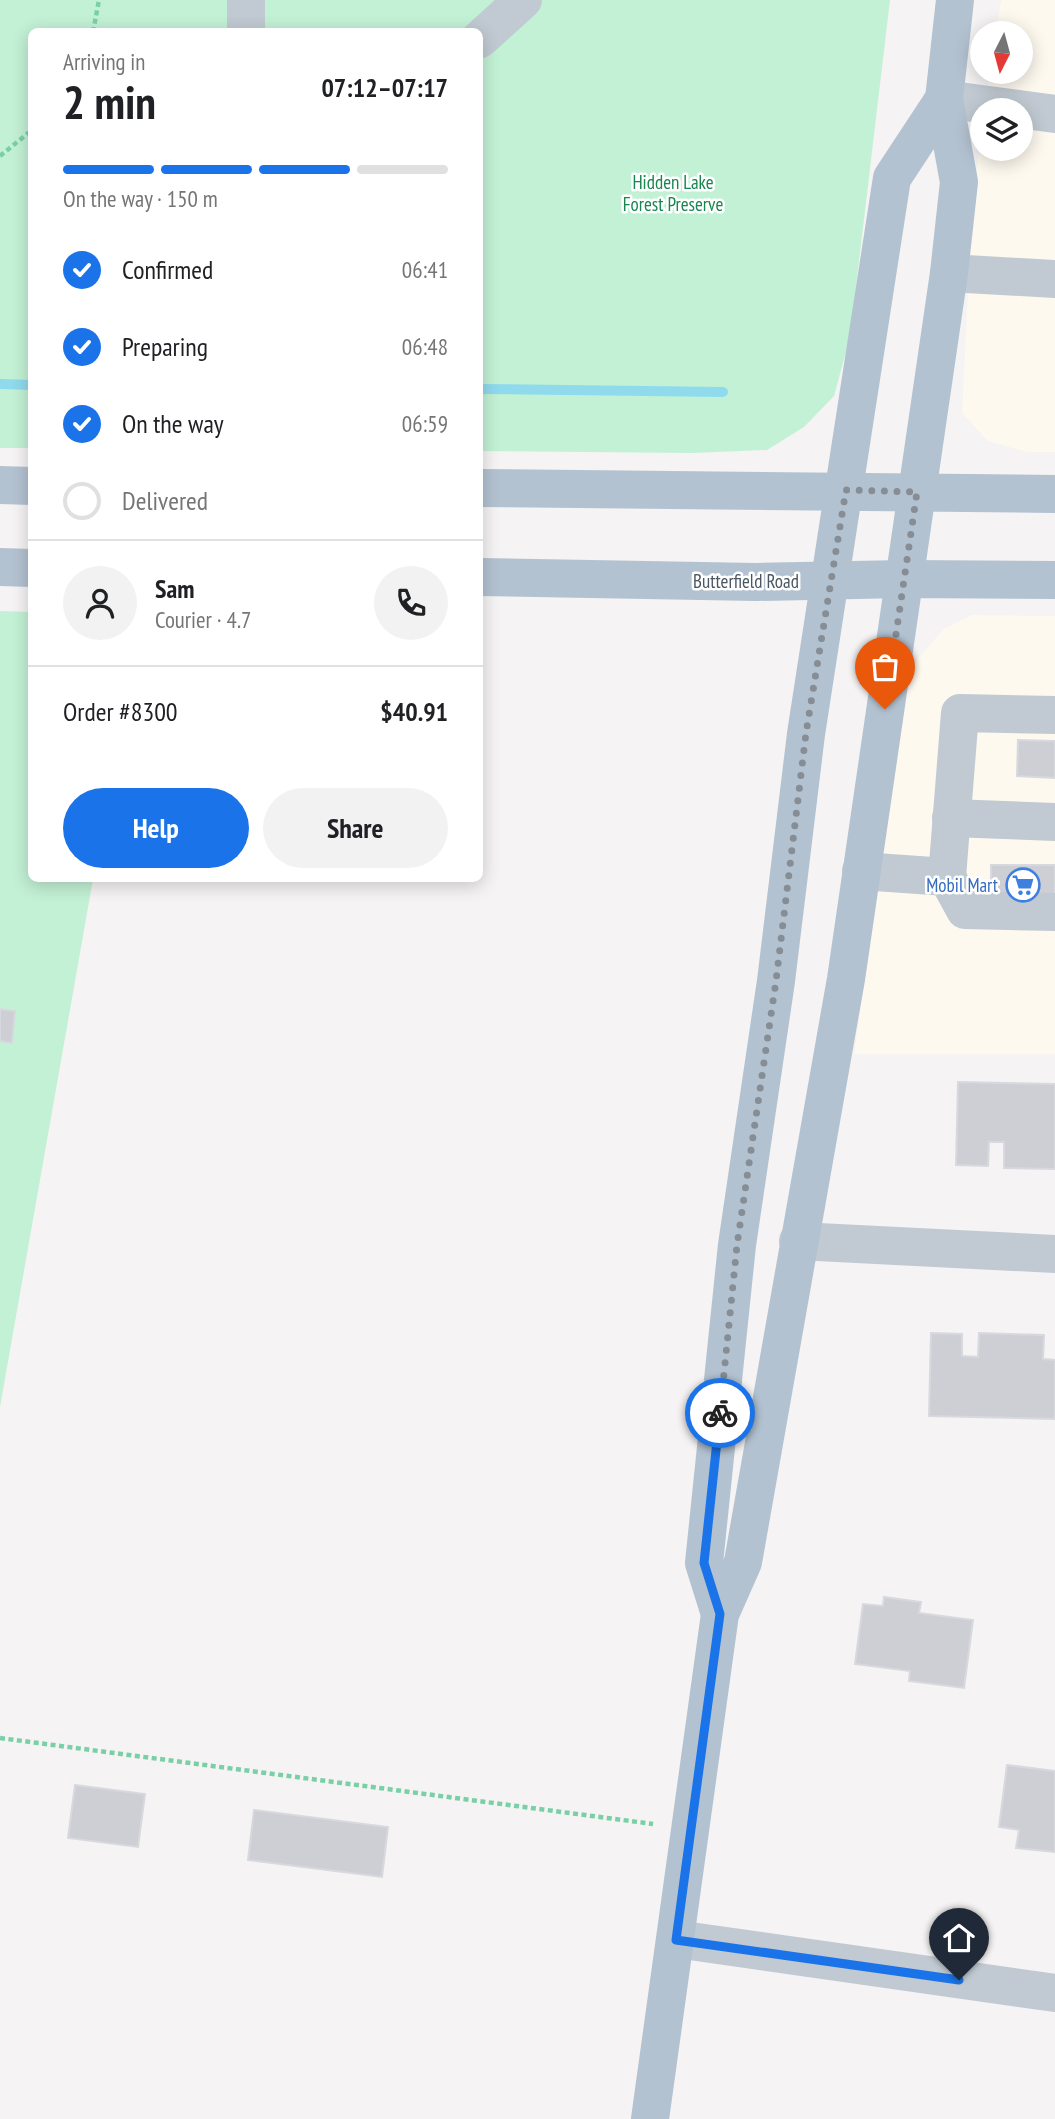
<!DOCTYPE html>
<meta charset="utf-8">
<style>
:root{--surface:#fff;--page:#f2f2f2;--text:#202124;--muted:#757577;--line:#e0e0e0;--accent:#1a73e8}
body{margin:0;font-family:"PT Sans Narrow",sans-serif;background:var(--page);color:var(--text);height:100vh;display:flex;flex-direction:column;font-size:26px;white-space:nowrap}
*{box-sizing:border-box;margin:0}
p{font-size:23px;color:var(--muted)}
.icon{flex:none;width:38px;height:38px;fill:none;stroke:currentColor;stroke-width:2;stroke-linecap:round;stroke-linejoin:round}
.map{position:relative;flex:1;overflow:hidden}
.sheet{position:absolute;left:28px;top:28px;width:455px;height:854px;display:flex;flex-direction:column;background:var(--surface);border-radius:10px;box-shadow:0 4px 18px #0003}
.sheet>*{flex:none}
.needle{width:46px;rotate:186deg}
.tools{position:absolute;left:970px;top:21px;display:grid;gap:14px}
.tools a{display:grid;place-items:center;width:63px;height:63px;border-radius:50%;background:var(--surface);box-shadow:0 4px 18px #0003;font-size:35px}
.pin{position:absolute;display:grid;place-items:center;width:60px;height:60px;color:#fff;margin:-72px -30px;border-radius:50% 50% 50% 0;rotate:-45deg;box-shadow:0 0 7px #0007}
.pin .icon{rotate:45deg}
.courier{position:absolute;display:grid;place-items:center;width:70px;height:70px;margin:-35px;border:5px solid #1a73e8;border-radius:50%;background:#fff;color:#222;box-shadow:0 2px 9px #0007}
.summary em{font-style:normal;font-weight:700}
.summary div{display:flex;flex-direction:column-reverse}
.summary{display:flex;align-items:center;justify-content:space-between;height:119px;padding:0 35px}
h1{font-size:46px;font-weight:700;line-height:52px}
.bar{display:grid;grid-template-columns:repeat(4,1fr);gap:10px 7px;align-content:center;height:84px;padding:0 35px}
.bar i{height:9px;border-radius:5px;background:var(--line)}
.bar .on{background:var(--accent)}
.bar p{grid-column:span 4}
.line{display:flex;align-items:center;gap:18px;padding:0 35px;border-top:2px solid var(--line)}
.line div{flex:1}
.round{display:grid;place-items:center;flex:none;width:74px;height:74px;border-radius:37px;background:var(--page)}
ol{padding:0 35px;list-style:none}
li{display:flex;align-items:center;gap:21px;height:77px}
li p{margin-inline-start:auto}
li .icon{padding:7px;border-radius:50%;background:var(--accent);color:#fff;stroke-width:4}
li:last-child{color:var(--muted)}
li i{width:38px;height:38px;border:4px solid var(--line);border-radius:50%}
.button{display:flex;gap:14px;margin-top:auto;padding:14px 35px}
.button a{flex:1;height:80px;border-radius:42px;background:var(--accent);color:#fff;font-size:28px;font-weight:700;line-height:80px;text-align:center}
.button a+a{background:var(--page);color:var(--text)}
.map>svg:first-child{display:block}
.commercial{fill:#fdf9ef}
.green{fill:#c3f1d5}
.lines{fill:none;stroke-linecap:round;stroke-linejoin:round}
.stream{stroke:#90daee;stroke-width:10}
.building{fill:#cdcfd5;stroke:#d7d9de;stroke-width:2}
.path{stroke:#7ad0a6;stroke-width:4.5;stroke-dasharray:5 3.5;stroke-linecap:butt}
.minor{stroke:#c1cad2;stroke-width:38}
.major{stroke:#b3c2d1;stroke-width:38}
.done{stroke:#868d94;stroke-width:7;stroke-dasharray:0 12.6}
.route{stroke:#1a73e8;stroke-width:9}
.labels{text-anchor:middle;stroke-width:5;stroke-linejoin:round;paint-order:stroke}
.park-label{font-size:19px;fill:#17864f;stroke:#fff}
.street-label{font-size:19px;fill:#4a5661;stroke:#fff}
.shop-label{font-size:19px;fill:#366cbe;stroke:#fff;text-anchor:end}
</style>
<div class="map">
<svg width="1055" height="2119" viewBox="0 0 1055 2119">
<rect width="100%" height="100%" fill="#f5f3f3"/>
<g class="commercial">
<polygon points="1001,0 1055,0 1055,452 1027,452 988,441 962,413 973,192 982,133 982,149 1020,149 1020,110 985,110 991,72 1020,72 1020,33 996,33"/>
<polygon points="972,615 1055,616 1055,1054 854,1054 906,690 918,658 944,629"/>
</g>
<g class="green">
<polygon points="0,0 890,0 850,337 834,396 804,427 767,450 692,453 480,451 480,32 32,32 31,448 0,448"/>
<polygon points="0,611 31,612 32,878 93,879 0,1407"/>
</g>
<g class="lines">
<g class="stream">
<polyline points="0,384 32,385"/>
<polyline points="480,389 723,392"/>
</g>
</g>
<g class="building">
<polygon points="1018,740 1055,741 1055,778 1017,776"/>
<polygon points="991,865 1055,865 1055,904 991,905"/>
<polygon points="0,1009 15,1011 12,1043 0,1041"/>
<polygon points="958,1082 1055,1084 1055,1169 1004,1168 1004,1142 989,1142 988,1166 956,1165"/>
<polygon points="931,1333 962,1334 962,1356 978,1357 979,1333 1044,1335 1043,1359 1055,1360 1055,1419 929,1416"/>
<polygon points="884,1597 921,1602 919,1613 973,1620 964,1688 909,1681 910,1671 855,1664 863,1604 883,1606"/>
<polygon points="1007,1765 1055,1771 1055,1852 1016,1848 1019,1830 999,1827"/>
<polygon points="75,1785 145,1794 138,1847 68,1838"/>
<polygon points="254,1810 388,1827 382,1877 248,1860"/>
</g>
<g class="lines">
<g class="path">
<polyline points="93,32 99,0"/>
<polyline points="0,156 32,130"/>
<polyline points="0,1738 653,1824"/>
</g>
<g class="minor">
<polyline points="246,0 246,32"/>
<polyline points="480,39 523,0"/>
<polyline points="944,99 1055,114"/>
<polyline points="949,273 1055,279"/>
<polyline points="951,818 1055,822"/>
<polyline points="861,871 947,877 960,713 1055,715"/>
<polyline points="947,877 965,910 1055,912"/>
<polyline points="798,1241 1055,1254"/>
<polyline points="676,1939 1055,1993"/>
</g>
<g class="major">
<polyline points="0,485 32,486"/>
<polyline points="480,488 1055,494"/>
<polyline points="0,567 32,568"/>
<polyline points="480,577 756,582 904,579 1055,580"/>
<polyline points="720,1614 704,1563 737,1245 776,981 806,734 892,178 944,99"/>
<polyline points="650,2119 720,1614 743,1562 846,979 949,273 959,182 944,99 955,0"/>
</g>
</g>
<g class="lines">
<polyline class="done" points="720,1413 737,1245 776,981 806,733 846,490 917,492 885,709"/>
<polyline class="route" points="720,1413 704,1563 720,1614 676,1940 959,1980"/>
</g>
<defs>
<symbol id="supermarket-ring" viewBox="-11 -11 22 22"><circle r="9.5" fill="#fff" stroke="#3f7fe0" stroke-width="1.5"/><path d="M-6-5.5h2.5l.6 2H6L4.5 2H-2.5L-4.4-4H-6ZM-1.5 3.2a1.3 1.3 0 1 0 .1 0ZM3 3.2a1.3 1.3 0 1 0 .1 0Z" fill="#3f7fe0"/></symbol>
</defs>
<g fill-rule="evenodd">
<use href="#supermarket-ring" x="1004" y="866" width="38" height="38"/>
</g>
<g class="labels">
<g class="park-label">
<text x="673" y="189">Hidden Lake<tspan x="673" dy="22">Forest Preserve</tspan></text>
</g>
<g class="street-label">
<text x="746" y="588">Butterfield Road</text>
</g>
<g class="shop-label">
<text x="998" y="892">Mobil Mart</text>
</g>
</g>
</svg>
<div class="tools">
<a><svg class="needle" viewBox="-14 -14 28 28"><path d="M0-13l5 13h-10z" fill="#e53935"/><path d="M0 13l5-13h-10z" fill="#757577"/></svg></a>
<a><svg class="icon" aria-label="layers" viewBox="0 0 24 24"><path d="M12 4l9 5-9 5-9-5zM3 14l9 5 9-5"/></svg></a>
</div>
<div class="pin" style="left:885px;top:709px;background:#ea580c"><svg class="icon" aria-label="bag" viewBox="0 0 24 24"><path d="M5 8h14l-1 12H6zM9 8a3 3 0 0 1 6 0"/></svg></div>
<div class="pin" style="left:959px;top:1980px;background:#1f2937"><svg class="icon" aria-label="home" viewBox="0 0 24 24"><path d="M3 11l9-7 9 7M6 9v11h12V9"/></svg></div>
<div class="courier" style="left:720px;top:1413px"><svg class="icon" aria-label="bike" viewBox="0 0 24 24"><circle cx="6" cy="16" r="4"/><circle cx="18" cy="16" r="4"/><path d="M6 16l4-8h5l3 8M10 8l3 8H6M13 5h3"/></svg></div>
<section class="sheet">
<div class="summary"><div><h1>2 min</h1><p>Arriving in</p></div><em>07:12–07:17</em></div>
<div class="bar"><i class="on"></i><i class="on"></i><i class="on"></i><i></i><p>On the way · 150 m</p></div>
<ol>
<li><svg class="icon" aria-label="check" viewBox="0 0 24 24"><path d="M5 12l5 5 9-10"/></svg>Confirmed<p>06:41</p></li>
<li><svg class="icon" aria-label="check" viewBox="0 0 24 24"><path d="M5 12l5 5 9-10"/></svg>Preparing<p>06:48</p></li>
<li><svg class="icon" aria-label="check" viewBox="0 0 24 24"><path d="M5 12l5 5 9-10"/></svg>On the way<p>06:59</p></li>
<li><i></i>Delivered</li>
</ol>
<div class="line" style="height:126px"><a class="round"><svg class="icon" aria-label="person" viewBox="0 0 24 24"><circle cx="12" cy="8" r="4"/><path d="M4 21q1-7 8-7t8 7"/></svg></a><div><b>Sam</b><p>Courier · 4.7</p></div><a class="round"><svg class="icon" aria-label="phone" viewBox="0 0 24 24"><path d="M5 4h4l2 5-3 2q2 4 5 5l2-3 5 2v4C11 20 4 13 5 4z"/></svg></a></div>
<div class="line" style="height:91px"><div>Order #8300</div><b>$40.91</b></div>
<div class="button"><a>Help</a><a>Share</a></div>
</section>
</div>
